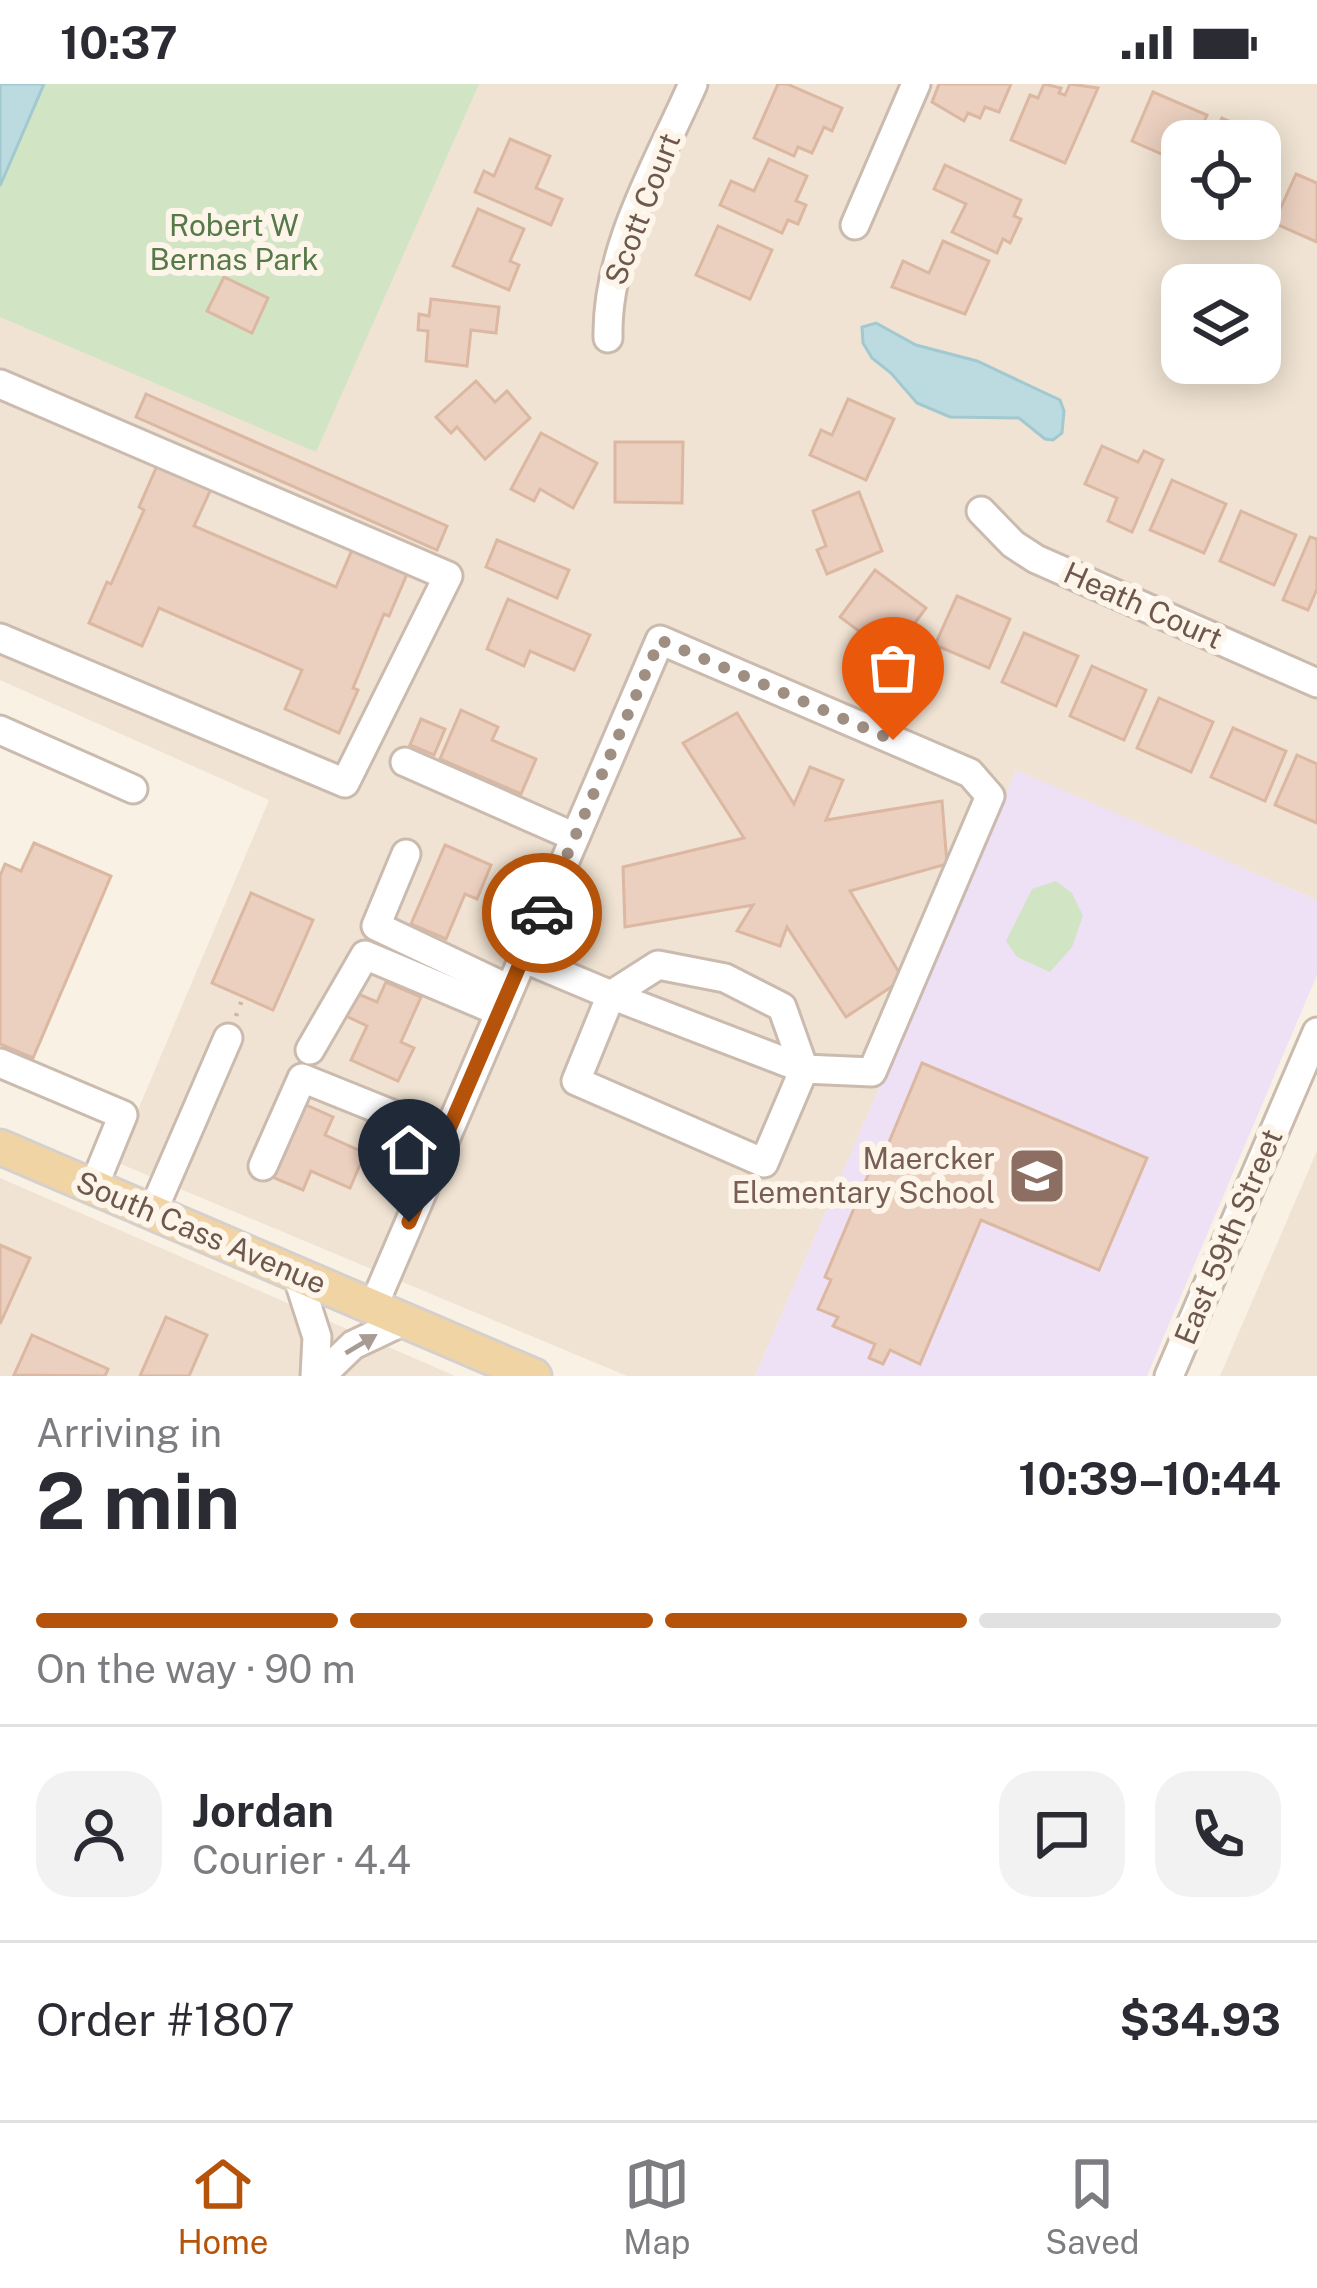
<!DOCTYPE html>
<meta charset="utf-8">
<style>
:root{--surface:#fff;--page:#f2f2f3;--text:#2b2b33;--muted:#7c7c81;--line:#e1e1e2;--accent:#b45309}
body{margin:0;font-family:"Public Sans",sans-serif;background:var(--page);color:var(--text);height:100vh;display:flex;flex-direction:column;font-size:45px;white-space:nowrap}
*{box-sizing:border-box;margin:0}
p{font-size:39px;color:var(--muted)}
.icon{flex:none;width:66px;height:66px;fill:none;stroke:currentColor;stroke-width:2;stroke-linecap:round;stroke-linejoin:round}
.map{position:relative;height:1292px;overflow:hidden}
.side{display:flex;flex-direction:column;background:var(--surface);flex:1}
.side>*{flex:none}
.tools{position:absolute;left:1161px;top:36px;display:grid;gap:24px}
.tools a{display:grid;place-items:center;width:120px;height:120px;border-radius:24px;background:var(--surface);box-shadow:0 6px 30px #0003;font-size:60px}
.pin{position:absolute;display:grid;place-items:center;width:102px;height:102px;color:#fff;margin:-123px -51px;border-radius:50% 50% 50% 0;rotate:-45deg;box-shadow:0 0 12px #0007}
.pin .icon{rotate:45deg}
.courier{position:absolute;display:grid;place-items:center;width:120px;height:120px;margin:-60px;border:9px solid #b45309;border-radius:50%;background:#fff;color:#222;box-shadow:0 3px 15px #0007}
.headline em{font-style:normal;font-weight:700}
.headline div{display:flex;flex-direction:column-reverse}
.headline{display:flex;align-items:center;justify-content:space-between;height:204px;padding:0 36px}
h1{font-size:78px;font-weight:700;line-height:90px}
.bar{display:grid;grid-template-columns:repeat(4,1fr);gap:18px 12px;align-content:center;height:144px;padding:0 36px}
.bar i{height:15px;border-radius:9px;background:var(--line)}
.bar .selected{background:var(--accent)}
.bar p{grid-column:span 4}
.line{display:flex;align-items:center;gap:30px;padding:0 36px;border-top:3px solid var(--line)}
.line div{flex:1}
.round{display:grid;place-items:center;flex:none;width:126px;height:126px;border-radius:36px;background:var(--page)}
.status{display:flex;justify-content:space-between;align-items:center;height:84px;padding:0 60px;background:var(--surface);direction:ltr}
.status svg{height:33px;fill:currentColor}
.tab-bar{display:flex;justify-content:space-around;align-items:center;height:168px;border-top:3px solid var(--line);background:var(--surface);font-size:33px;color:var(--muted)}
.tab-bar a{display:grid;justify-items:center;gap:6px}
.tab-bar .selected{color:var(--accent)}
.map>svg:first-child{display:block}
.residential{fill:#f0e3d3;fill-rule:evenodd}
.education{fill:#eee1f5}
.green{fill:#d1e5c4}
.water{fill:#bbdbe0;stroke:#a2c9d0;stroke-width:3}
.building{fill:#ebd0bf;stroke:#dcb7a1;stroke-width:3}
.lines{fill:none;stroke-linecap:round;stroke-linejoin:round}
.minor-casing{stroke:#cbbbaf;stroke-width:33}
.major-casing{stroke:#d6d0cd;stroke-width:39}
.path{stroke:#d0b4a2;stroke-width:4.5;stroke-dasharray:3 9;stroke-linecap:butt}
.minor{stroke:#fff;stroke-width:27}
.major{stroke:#f1d4a3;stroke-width:33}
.oneway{fill:#a89b94}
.done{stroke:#9f8e82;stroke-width:12;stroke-dasharray:0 21.6}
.route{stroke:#b45309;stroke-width:15}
.labels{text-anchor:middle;stroke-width:12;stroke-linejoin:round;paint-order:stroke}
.street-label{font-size:30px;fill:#6e584d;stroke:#fdf5e9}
.park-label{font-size:30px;fill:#577949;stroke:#fdf5e9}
.education-label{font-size:30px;fill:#785e54;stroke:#fdf5e9;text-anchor:end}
</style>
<div class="status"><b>10:37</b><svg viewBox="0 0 49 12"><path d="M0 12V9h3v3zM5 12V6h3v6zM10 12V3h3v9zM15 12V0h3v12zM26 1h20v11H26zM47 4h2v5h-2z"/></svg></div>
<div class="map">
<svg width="1317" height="1292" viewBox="0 0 1317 1292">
<rect width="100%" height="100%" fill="#f9f1e4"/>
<g class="residential">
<path d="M0 0H1317V816L1016 687 755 1292H627L116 1078 269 716 0 596ZM1182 57H1260V135H1182ZM1182 201H1260V279H1182Z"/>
<polygon points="1317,1067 1317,1292 1220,1292"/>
<polygon points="0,1094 455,1292 0,1292"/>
</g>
<polygon class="education" points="1016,686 1317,816 1317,891 1147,1292 755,1292"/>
<g class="green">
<polygon points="0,0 479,0 316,368 0,233"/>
<polygon points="1056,797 1072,809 1083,832 1072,863 1050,888 1017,873 1006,857 1032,805"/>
</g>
<g class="water">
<polygon points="0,0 44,0 0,102"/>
<polygon points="876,239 916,261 977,277 1060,316 1064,327 1062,349 1053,356 1045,355 1019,334 950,333 917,319 891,289 872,274 863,259 862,243"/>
</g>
<g class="building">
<polygon points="778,0 787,0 842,24 832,47 824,43 812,69 798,63 794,72 754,54"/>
<polygon points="939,0 1011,0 999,28 985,23 980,34 968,29 964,37 932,18"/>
<polygon points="1044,0 1061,4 1059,9 1065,11 1070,0 1098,4 1065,79 1011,56 1030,11 1038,14"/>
<polygon points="1153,8 1207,31 1196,57 1182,57 1182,79 1132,57"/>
<polygon points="1222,34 1276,58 1260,94 1260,57 1212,57"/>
<polygon points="510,55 550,72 536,104 562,115 551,141 475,108 484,87 494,92"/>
<polygon points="769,75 807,92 796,117 806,121 798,140 788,136 782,149 720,121 731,97 754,107"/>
<polygon points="945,81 1021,116 1014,132 1021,135 1010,159 1003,155 997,169 952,148 966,120 934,105"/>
<polygon points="1296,90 1317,99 1317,158 1274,139"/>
<polygon points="478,125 524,145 510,177 519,181 509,206 453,182"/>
<polygon points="718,142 772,166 750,215 696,191"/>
<polygon points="943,157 989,177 965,230 892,203 903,177 929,189"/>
<polygon points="224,193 268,214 252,249 207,227"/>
<polygon points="431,215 499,223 496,249 471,246 467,282 426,277 428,247 418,246 419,230 429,232"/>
<polygon points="476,297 495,318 507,307 530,334 485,375 457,343 451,349 436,333"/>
<polygon points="146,310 447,442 437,466 136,333"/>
<polygon points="848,315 894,335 866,396 810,371 821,346 832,351"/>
<polygon points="541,349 597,379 573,424 540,405 534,417 511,405"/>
<polygon points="615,358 683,358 682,419 615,418"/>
<polygon points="1102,362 1138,378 1144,367 1163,376 1132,448 1108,437 1117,414 1085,400"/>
<polygon points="157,382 211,405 194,442 336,503 352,466 407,490 389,532 384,530 353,604 358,606 339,649 285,625 302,586 159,524 142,562 89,539 107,498 111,500 144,426 139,423"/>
<polygon points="1172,396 1226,420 1204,469 1150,446"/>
<polygon points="859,408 882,467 827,490 817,466 826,462 813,427"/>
<polygon points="1241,427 1296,451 1274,501 1220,477"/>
<polygon points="1310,453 1317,455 1317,505 1308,526 1283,516"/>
<polygon points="497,456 569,486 557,514 486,483"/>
<polygon points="875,486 926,524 891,571 840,533"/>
<polygon points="957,512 1010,535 989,584 935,561"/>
<polygon points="508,515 590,551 574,586 530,567 524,582 487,565"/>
<polygon points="1024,549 1078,572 1056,622 1002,598"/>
<polygon points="1092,582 1146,606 1124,656 1070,632"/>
<polygon points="1159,614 1213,638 1191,688 1137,664"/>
<polygon points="461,626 498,643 492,656 536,675 521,710 440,675"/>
<polygon points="737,629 794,720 810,683 843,696 826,736 942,717 947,780 850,807 903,895 846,933 787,843 780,862 737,847 753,821 625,843 623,783 744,754 683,659"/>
<polygon points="421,635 445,645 434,671 410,661"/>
<polygon points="1233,644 1286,667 1265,717 1211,693"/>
<polygon points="1297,671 1317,680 1317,739 1275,721"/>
<polygon points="34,759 111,792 33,974 0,960 0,792 5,780 21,787"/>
<polygon points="445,761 491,781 477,815 465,810 446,855 411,840"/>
<polygon points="251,809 313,836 273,926 212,899"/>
<polygon points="386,898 421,913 401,958 414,964 398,997 351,976 367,942 346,932 356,909 377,918"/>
<polygon points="922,979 1147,1074 1099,1186 981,1136 920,1280 890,1266 883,1280 869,1274 875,1260 833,1242 838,1233 818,1225 831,1196 825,1193 871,1084 877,1087"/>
<polygon points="304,1020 333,1033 325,1051 365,1069 350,1104 311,1087 303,1106 272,1093"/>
<polygon points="0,1161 30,1174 0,1240"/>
<polygon points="166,1233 207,1251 189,1292 140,1292"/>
<polygon points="32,1251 108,1285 105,1292 14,1291"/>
</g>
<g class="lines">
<defs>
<g id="minor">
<polyline points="855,141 916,0"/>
<path d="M608 254C606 165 658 80 693 0"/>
<polyline points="0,300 448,492 345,699 0,554"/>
<polyline points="981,427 1013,460 1036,475 1317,599"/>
<polyline points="0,646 133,705"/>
<polyline points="405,678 575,753"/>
<polyline points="406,770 376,842 509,905"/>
<polyline points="523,874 611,911 576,997 764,1079 804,985 782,923 725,894 658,881 611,911"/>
<polyline points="310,966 365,871 500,928"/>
<polyline points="0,979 123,1031 93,1104"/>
<polyline points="263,1082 302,994 446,1052"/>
<polyline points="152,1129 228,954"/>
<polyline points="297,1191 317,1253 315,1292"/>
<polyline points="373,1223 660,556 970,689 990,712 872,988 804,985 611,911"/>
<polyline points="321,1292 353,1261 406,1236"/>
<polyline points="1169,1292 1317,948"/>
</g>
<polyline id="major" points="0,1063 534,1292"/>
</defs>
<use href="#minor" class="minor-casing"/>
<use href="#major" class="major-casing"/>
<polyline class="path" points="236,932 243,913"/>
<use href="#minor" class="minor"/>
<use href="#major" class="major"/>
</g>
<defs><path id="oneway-solid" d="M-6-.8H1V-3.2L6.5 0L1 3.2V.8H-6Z" transform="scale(3)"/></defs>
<use class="oneway" href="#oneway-solid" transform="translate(361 1260) rotate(-31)"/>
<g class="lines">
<polyline class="done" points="542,829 660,556 893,656"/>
<polyline class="route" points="409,1138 542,829"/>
</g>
<defs>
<symbol id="school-square" viewBox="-11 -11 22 22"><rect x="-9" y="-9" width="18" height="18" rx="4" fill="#8d6e63" stroke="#fdf5e9"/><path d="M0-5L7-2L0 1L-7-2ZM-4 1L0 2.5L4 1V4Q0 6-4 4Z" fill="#fff"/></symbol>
</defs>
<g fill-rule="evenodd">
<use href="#school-square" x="1004" y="1059" width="66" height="66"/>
</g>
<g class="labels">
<g class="street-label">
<text transform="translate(643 125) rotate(-69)" y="10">Scott Court</text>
<text transform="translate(1143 522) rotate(24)" y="10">Heath Court</text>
<text transform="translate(201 1149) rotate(23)" y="10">South Cass Avenue</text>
<text transform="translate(1229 1153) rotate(-67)" y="10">East 59th Street</text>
</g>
<g class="park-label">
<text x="234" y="152">Robert W<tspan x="234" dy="34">Bernas Park</tspan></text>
</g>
<g class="education-label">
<text x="995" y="1085">Maercker<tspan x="995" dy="34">Elementary School</tspan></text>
</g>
</g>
</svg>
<div class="tools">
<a><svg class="icon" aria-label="locate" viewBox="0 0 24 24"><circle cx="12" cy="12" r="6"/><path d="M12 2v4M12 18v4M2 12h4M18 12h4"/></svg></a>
<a><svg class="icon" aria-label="layers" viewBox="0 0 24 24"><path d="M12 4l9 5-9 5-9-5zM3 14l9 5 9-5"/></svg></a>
</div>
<div class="pin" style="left:893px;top:656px;background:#ea580c"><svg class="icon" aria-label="bag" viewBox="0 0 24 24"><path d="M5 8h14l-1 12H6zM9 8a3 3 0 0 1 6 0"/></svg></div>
<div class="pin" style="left:409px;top:1138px;background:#1f2937"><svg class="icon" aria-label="home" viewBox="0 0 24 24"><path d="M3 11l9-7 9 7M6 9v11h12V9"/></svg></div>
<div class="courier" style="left:542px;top:829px"><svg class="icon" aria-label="car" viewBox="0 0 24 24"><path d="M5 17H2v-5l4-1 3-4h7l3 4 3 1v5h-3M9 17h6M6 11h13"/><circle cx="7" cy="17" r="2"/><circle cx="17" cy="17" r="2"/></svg></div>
</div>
<section class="side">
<div class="headline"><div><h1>2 min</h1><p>Arriving in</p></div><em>10:39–10:44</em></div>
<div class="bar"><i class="selected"></i><i class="selected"></i><i class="selected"></i><i></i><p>On the way · 90 m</p></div>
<div class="line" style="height:216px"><a class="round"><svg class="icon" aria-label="person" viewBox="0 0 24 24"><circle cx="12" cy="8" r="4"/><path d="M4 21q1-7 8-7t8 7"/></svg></a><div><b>Jordan</b><p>Courier · 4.4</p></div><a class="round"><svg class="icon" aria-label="chat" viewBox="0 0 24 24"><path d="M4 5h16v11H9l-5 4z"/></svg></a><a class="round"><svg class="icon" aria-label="phone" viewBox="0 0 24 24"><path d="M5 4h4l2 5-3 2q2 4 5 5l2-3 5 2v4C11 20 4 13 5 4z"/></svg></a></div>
<div class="line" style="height:156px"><div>Order #1807</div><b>$34.93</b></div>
</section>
<nav class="tab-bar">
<a class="selected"><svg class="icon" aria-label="home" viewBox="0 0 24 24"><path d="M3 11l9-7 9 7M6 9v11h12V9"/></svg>Home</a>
<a><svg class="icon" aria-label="map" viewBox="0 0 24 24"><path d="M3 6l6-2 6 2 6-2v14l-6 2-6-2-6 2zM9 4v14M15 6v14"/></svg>Map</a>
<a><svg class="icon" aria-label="saved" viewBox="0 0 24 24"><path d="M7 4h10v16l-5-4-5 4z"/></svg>Saved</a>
</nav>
